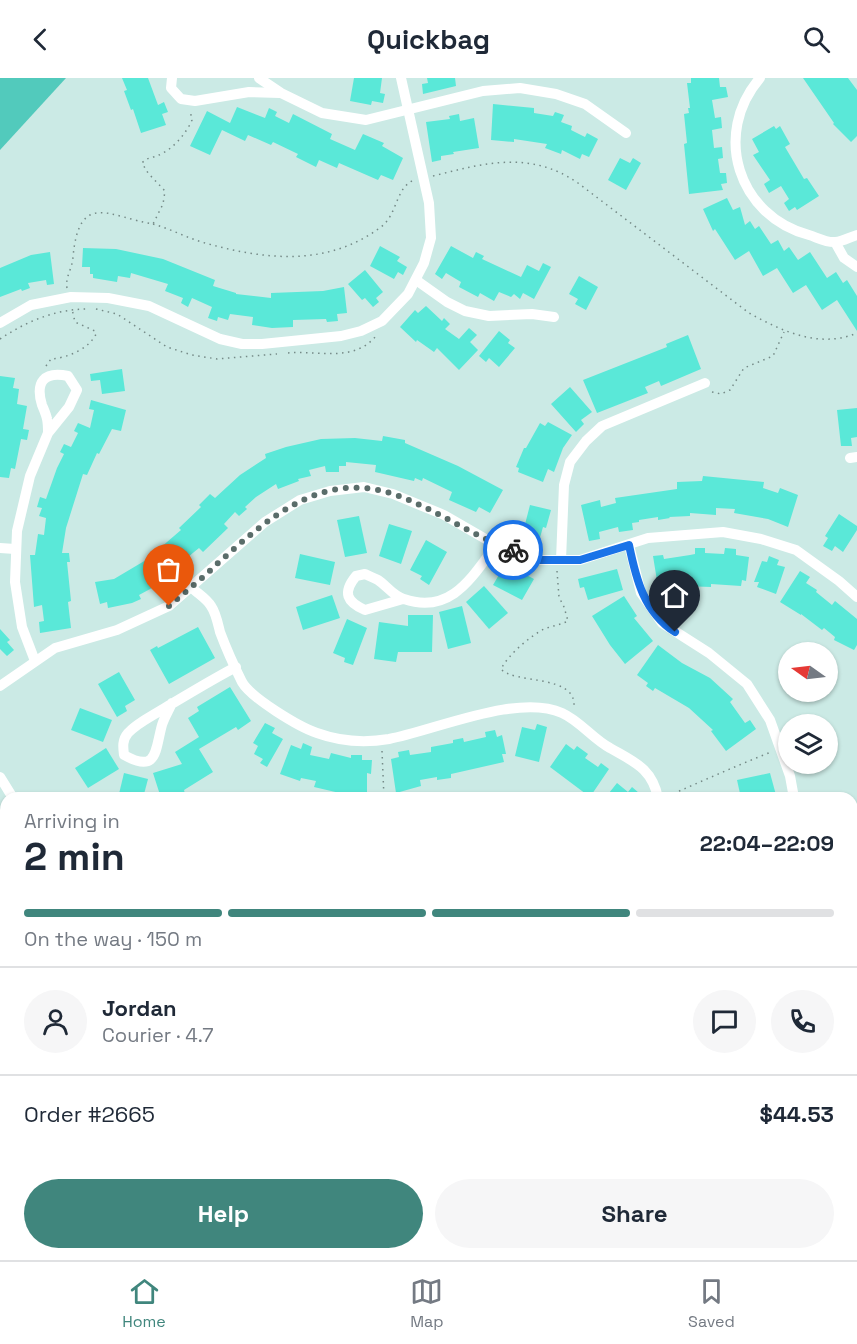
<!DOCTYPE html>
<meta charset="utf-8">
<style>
:root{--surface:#fff;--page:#f6f6f7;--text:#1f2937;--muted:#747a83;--line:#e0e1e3;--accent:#40867d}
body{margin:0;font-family:"Space Grotesk",sans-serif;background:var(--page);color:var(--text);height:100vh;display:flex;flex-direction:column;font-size:22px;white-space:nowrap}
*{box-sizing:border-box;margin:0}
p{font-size:20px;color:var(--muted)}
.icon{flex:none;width:33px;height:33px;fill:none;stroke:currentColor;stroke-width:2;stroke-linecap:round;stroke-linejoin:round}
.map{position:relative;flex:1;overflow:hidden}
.drawer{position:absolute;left:0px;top:714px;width:858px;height:468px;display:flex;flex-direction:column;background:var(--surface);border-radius:18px 18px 0 0;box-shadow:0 2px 4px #0004}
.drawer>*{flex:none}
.needle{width:39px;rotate:284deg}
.tools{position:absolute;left:778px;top:564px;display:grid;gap:12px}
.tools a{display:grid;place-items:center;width:60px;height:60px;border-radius:50%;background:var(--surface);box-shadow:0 2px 4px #0004;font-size:30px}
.pin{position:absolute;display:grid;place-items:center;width:51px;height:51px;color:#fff;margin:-62px -26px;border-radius:50% 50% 50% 0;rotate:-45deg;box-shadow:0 0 6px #0007}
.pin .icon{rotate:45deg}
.courier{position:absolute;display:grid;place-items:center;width:60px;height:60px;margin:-30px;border:4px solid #1a73e8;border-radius:50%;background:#fff;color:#222;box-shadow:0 2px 8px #0007}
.head em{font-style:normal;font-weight:700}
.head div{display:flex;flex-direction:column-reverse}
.head{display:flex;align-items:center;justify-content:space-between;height:102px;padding:0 24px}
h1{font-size:39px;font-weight:700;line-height:45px}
.bar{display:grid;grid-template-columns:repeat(4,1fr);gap:9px 6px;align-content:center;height:72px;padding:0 24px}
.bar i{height:8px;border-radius:4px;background:var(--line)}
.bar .current{background:var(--accent)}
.bar p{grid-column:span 4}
.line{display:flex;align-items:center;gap:15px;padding:0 24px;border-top:2px solid var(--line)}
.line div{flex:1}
.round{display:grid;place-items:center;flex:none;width:63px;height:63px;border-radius:32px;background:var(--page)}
.primary-button{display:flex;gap:12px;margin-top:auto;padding:12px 24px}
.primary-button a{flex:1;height:69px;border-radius:36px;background:var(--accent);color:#fff;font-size:24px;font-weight:700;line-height:69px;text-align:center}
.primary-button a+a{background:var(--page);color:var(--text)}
header{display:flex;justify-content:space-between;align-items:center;height:78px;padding:0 24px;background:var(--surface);font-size:27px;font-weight:700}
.tab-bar{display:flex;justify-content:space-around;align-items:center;height:84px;border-top:2px solid var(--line);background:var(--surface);font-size:16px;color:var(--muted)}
.tab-bar a{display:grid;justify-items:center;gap:3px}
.tab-bar .current{color:var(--accent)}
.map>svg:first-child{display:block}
.green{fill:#52cabc}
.building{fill:#5ae8d8}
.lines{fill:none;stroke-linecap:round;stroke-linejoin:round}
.path{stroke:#758a87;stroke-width:1.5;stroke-dasharray:1.5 4.5;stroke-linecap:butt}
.street{stroke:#fff;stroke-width:10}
.done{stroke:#5a6d6a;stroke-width:6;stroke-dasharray:0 10.8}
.route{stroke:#1a73e8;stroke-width:8}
</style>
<header><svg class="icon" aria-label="back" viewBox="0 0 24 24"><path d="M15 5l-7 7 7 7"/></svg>Quickbag<svg class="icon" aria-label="search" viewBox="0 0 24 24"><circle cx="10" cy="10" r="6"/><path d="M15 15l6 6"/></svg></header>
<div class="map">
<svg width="857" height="1182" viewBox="0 0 857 1182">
<rect width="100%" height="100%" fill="#cbeae5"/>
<polygon class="green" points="0,0 66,0 0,72"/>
<g class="building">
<polygon points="122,0 148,0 158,27 164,24 168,34 162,36 166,47 141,55 133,31 131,32 124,13 127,12"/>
<polygon points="354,0 382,0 380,15 385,16 383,25 372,23 371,27 350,23"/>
<polygon points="427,0 455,0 456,8 423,16 422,6 428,5"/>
<polygon points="691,0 719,0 720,9 726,9 728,19 712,22 715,40 721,39 722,50 712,52 714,70 722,69 723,80 718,81 720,95 726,95 727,105 721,106 723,112 689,116 684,66 687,65 684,36 689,35 688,30 690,30 687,5 691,5"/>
<polygon points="803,0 848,0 857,12 857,58 851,64 833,46 834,45"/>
<polygon points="493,26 534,30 534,35 553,38 555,34 564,37 561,44 572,48 571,52 585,59 587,55 598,61 589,79 582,76 580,81 562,72 561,76 545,70 547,66 514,61 514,64 491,62"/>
<polygon points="237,29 265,40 269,30 277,34 275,38 289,45 293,36 332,56 330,61 355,72 363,56 384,65 382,68 403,80 393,102 381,97 378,102 339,85 337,90 319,82 316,89 296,79 298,76 273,64 271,67 248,57 245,63 222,52 210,77 190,68 207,33 230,45"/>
<polygon points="459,36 460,43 474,40 479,70 453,74 454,76 441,78 441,82 432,84 426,44 450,41 449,38"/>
<polygon points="774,48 776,51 780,48 790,66 785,69 804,101 807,100 819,118 797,132 795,129 789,133 784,125 789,121 781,108 769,115 764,106 770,102 753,77 759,74 752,61"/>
<polygon points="620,80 630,85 633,80 641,85 626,112 608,102"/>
<polygon points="727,120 733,132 740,129 745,147 750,143 755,151 759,148 771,166 778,162 784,173 789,169 798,182 810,174 827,200 836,194 843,205 847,202 857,218 857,253 837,222 822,232 806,207 793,215 777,190 763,198 749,173 735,182 715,151 713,153 703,131"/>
<polygon points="380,168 400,179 397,183 407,189 403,197 398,194 394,201 370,188"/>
<polygon points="451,168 473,180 476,174 484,178 482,181 521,199 527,187 539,193 543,185 551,189 534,221 523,215 520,221 514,216 511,219 499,214 494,223 480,215 478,219 459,209 461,204 446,195 442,201 435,196"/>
<polygon points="83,170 116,171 163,181 215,202 213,208 236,215 236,216 271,220 271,215 323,213 344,209 347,235 337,236 338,243 327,244 326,241 293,242 293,249 272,250 252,247 253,239 230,236 228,242 218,239 217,243 208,240 212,229 192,220 188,229 181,225 183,220 165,213 168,206 131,195 130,200 118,198 117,204 93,200 93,196 90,196 90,189 82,189"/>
<polygon points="50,174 54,206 47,207 46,202 28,205 30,210 22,213 21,211 0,219 0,190 31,177"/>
<polygon points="365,192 383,214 376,220 379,224 373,229 365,220 362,222 348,206"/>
<polygon points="579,198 598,209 586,232 575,226 578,221 569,216"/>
<polygon points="426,228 442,243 444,240 450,246 445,251 459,261 469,250 477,257 470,264 478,272 459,292 437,270 434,274 417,262 416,264 400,249 415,232 418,235"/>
<polygon points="499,253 510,262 508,265 515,270 499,289 489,280 486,284 479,278"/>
<polygon points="688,257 701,291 661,308 659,303 645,309 648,315 597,335 583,302 667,269 666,266"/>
<polygon points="122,291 125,313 102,316 100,302 91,303 90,296"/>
<polygon points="0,298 15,300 13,310 19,311 17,326 27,328 23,351 29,352 27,362 21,361 15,391 11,390 9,400 0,399"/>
<polygon points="570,309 592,334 581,342 584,346 576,354 551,326"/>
<polygon points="91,322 126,332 121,353 112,351 99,376 97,375 87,397 83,396 66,450 62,475 69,475 70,484 67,484 71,523 68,524 71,550 40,555 39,544 44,543 42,527 34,529 30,477 35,477 38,456 44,457 46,440 39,438 42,430 37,429 40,419 46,421 57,390 64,376 60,374 64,366 71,369 78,355 74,353 78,345 90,350 94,332 89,331"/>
<polygon points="857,330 857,359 851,360 852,368 841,368 837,332"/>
<polygon points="548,344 572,357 563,370 554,394 548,391 543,404 518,394 519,390 516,389 524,370 526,370 540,345 545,348"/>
<polygon points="383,358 405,362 405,365 458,388 503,412 490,435 479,429 476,434 449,422 452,414 423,400 422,403 415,400 414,403 375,394 376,387 346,384 346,388 339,388 339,394 326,394 325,388 309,392 311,398 298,401 299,403 278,411 276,406 256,419 245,429 247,431 239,438 235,434 224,446 228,450 203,474 199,470 188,479 193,485 169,506 162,499 152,510 139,517 141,521 132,525 108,530 107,524 100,526 95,504 114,501 146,482 181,452 179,450 201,429 199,427 210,416 215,420 240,397 266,380 265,376 286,369 321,361 355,360 382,363"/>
<polygon points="703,398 764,404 763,410 778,415 780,410 798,417 788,449 768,441 734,435 735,431 716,430 716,437 690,435 690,438 669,439 670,440 658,442 658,439 639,442 639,444 632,445 633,452 619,454 618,449 599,454 600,461 589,463 581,427 600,422 601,429 616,425 615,420 677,411 677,404 702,403"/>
<polygon points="530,427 551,432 546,450 543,449 539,463 530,461 531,456 523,454"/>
<polygon points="839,436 857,448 857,452 843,474 835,468 832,473 823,468 828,460 825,458"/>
<polygon points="359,438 367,475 345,479 337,442"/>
<polygon points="389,446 412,453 401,486 379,478"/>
<polygon points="426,462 447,474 429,507 420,501 422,498 410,492"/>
<polygon points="695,470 705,470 705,475 724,476 725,470 736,471 736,477 749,479 746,503 742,502 741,508 711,506 711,509 683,508 683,511 659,515 653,478 663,477 664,481 690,477 695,476"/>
<polygon points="300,476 335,484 330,507 295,500"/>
<polygon points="769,478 779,482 777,487 785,489 776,516 757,509 759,504 754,504 762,483 767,484"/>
<polygon points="500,483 534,501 522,522 493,507 500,495 495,492"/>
<polygon points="617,491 623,512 588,522 584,509 580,510 578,501"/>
<polygon points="800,493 810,499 806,505 817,512 816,514 832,527 835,523 857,541 857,567 854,572 834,562 835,559 824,550 822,552 801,536 801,537 780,524"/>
<polygon points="484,508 508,535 489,551 466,524"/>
<polygon points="332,517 340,540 303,552 296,529"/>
<polygon points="624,518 637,538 634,540 653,563 625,586 610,567 592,538"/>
<polygon points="462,528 471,565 448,571 439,534"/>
<polygon points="408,537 433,537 432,574 398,574 396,584 374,581 379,544 408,548"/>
<polygon points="347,541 367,550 353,587 344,584 345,580 333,575"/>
<polygon points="198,549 215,580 169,606 150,572 157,568 158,570"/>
<polygon points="0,551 10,562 7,564 14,572 7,578 0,571"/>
<polygon points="658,567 682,585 710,600 733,621 730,624 745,645 750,642 756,651 726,673 711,653 713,652 689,630 655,610 653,613 646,608 648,605 637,597"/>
<polygon points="119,594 135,622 125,628 127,633 117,639 98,606"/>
<polygon points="230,609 251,643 238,652 236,649 199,671 213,694 184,712 186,720 161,720 153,695 182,686 175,674 199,659 188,640 199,633 197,629"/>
<polygon points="80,630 112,642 103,664 71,652"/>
<polygon points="265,645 275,650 272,655 283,661 267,689 260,685 263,681 254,676 258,668 253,665"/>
<polygon points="537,646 547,649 539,684 515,678 522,649 535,652"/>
<polygon points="495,652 497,659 502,657 506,676 502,676 504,684 451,696 451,700 437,702 437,699 420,702 421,708 396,715 391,681 399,679 398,674 409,672 410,677 431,674 431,669 453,665 453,662 463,660 464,664 486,659 485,654"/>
<polygon points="303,665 312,669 310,677 329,681 331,675 351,680 351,677 362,677 362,682 372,682 371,696 367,695 367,716 344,716 314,709 316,703 301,700 300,703 280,696 291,667 301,671"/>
<polygon points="566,666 574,672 577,668 588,676 585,680 598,689 601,685 609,691 590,719 550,689"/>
<polygon points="106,670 119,691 88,710 75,690"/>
<polygon points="124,695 148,701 143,720 118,720"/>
<polygon points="770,695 776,717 763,720 741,720 737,702"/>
<polygon points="617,705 628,714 632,709 639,715 636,720 605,720"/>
</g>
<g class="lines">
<g class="path">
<path d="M433 98C485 85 530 72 578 105L749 235C782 253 819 271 857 255"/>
<path d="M153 146C171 151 187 160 205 165 266 182 327 189 381 149 398 136 395 110 414 102"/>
<path d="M67 210C65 199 72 192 73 179 79 112 110 139 153 146L163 126 165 113 148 95 142 85C147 79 153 80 159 77 173 71 186 56 192 42L190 32"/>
<polyline points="96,231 117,236 167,269 192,277 217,281 277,276"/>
<path d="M0 261C27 243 56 231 88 231"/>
<path d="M288 275C319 272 353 285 376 258"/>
<path d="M46 288 51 281C67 280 89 271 96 256L95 253 75 244 72 231"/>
<polyline points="712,314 721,316 730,312 744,290 773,278 784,254"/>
<path d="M557 493 559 519 564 529 568 543C560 547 552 548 544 551 529 559 509 576 501 591 513 606 576 596 574 628"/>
<polyline points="382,673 384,720"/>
<path d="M668 718C702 703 736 688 771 674"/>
<polyline points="495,720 516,718 537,720"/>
<polyline points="852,1054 857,1056"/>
<polyline points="0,1139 6,1132"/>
<polyline points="0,1175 3,1174 2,1158 6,1156"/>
<polyline points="29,1176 57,1182"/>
</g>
<g class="street">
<polyline points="172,0 171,10 181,21 195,23 249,14 280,15"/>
<polyline points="259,0 281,15 322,35 366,42 483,13 520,10 556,16 585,26 626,55"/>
<path d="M760 0C712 56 738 138 809 157 816 159 827 165 835 164 842 164 850 159 857 157"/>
<polyline points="835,164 844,180 857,189"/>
<polyline points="416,202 447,224 465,233 489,238 532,236 554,239"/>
<polyline points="0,245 31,227 71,219 108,220 149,228 220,261 242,266 262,266 341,258 361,253 382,243 408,216 424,185 431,160 429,125 401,0"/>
<polyline points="850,380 857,379"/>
<polyline points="629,467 641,515 662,545 709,575 747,606 770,642 790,698 794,720"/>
<polyline points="0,470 15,471"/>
<polyline points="561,482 564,407 570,384 586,363 602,348 705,305"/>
<path d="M191 509C197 515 207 521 211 528 216 535 218 546 220 554 226 570 234 588 242 604 251 620 299 649 317 655 339 663 365 665 389 661 436 652 518 615 562 635 580 643 593 661 610 670 634 684 652 690 658 720"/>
<path d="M403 521 365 532C347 524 342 515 356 498L365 496C369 498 374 500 378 502 387 508 393 518 404 521 451 537 472 499 496 467"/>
<path d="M35 583 22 549 15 504 17 453 30 398 48 355 69 329 77 312 68 298C44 293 35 304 42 327 44 332 46 336 47 341 48 345 48 351 48 355"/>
<polyline points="0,608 55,570 117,552 169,528 265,444 300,422 330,413 364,409 393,416 444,437 496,467 541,482 580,482 648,460 723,454 761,461 796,472 839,503 857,519"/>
<path d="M172 625C169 632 164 640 162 647 155 672 158 696 124 677 123 669 122 662 128 655 137 645 152 638 163 631 187 617 211 602 236 589"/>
<polyline points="0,699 13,720"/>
<polyline points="852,878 857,877"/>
<polyline points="0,900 6,904"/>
<polyline points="852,1013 857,1017"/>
<polyline points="266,1176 269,1182"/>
<polyline points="497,1176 498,1182"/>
<polyline points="99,1182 99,1176"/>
<polyline points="235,1182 236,1176"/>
<polyline points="567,1182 574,1176"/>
</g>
</g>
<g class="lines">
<path class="done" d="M169 528C185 514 202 501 217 486 267 441 321 392 393 416 435 430 471 458 513 472"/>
<path class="route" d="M513 472 541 482H580L629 467C636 501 644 534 675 554"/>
</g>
</svg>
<div class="tools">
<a><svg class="needle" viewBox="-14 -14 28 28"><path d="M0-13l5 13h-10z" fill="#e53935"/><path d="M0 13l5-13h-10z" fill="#747a83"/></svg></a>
<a><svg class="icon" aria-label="layers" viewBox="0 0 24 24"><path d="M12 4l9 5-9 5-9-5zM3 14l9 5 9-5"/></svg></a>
</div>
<div class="pin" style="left:169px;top:528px;background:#ea580c"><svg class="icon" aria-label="bag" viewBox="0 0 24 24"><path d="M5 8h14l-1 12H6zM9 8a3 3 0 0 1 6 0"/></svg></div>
<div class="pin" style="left:675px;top:554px;background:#1f2937"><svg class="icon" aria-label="home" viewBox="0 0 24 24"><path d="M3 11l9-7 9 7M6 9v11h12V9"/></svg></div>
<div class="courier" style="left:513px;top:472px"><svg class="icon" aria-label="bike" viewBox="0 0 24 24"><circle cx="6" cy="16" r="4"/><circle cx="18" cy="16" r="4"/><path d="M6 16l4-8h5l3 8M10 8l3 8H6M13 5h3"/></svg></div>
<section class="drawer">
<div class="head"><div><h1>2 min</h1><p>Arriving in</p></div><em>22:04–22:09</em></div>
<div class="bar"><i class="current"></i><i class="current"></i><i class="current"></i><i></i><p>On the way · 150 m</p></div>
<div class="line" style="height:108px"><a class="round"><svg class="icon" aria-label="person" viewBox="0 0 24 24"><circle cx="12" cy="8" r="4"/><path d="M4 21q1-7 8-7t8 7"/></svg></a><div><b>Jordan</b><p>Courier · 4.7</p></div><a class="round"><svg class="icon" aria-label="chat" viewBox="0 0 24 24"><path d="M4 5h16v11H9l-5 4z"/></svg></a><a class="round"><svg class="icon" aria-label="phone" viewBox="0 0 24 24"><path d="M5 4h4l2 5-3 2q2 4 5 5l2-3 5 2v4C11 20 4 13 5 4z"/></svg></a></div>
<div class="line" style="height:78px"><div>Order #2665</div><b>$44.53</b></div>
<div class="primary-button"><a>Help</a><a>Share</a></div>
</section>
</div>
<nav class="tab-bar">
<a class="current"><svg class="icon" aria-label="home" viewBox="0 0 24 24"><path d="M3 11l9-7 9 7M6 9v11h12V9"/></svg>Home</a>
<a><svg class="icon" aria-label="map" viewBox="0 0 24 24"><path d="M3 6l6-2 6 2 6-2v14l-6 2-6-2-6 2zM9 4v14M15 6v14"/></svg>Map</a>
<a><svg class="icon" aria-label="saved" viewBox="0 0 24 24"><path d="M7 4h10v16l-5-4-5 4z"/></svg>Saved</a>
</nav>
